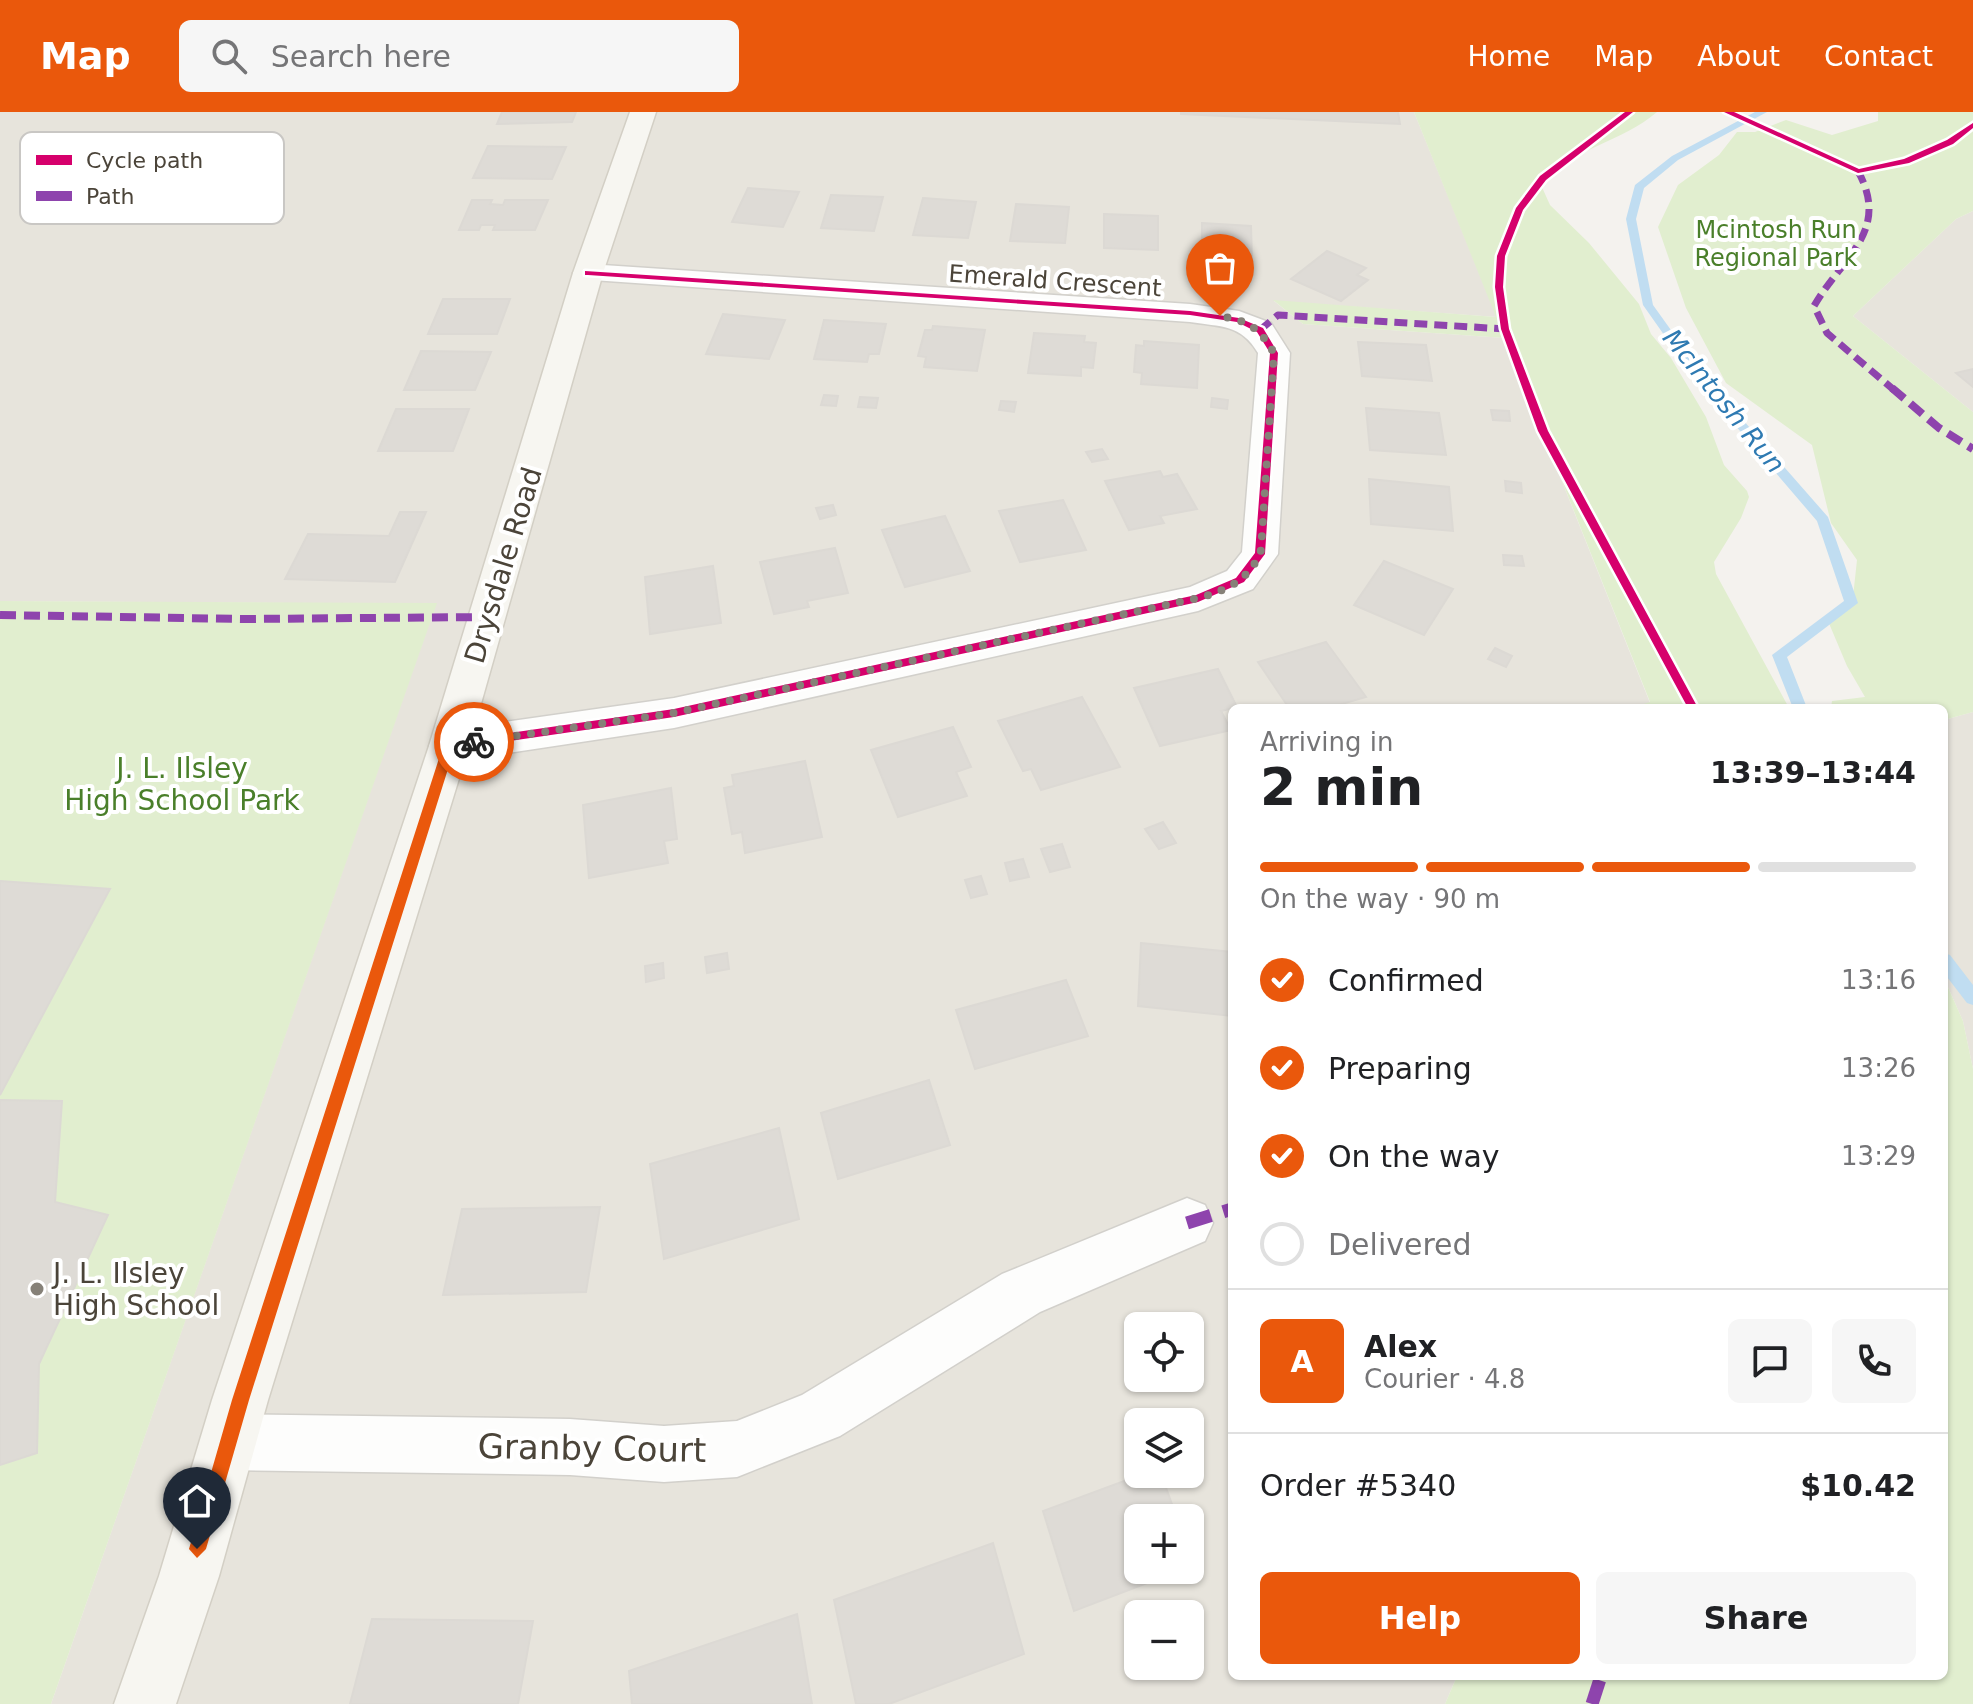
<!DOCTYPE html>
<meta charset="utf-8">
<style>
:root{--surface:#fff;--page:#f6f6f6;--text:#202124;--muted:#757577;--line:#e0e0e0;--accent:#ea580c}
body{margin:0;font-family:"DejaVu Sans",sans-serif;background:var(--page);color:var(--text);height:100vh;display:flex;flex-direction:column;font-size:30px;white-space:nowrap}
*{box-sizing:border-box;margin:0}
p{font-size:26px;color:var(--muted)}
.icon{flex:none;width:44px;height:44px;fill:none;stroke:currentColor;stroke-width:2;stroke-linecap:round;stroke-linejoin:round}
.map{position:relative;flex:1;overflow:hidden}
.panel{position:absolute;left:1228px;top:592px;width:720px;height:976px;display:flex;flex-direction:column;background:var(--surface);border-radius:12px;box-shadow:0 2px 6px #0004}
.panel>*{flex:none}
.buttons{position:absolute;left:1124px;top:1200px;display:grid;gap:16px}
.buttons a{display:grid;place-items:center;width:80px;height:80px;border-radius:12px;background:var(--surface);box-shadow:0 2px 6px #0004;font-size:40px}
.pin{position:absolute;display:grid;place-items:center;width:68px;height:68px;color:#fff;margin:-82px -34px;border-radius:50% 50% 50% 0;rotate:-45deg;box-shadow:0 0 8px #0007}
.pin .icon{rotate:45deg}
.courier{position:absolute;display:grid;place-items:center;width:80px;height:80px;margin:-40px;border:6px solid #ea580c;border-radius:50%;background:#fff;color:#222;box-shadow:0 2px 10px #0007}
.overview em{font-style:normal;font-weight:800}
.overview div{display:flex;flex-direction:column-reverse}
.overview{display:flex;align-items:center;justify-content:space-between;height:136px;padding:0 32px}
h1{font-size:52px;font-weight:800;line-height:60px}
.bar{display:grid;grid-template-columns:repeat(4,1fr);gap:12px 8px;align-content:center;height:96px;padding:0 32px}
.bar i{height:10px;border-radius:6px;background:var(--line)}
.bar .current{background:var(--accent)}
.bar p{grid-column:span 4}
.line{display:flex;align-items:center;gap:20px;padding:0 32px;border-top:2px solid var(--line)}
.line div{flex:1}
.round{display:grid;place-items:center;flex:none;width:84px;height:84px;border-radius:12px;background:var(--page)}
ol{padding:0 32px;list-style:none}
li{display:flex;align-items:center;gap:24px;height:88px}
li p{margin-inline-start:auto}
li .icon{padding:8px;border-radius:50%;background:var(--accent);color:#fff;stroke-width:4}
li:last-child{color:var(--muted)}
li i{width:44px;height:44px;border:4px solid var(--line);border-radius:50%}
.button{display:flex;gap:16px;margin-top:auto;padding:16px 32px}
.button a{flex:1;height:92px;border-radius:12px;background:var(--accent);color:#fff;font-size:32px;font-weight:800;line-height:92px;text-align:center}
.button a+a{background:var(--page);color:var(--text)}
header{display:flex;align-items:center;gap:48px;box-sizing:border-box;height:112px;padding:0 40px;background:var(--accent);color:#fff}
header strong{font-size:38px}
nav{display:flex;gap:44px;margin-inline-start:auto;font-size:28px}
.search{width:560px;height:72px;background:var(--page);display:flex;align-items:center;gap:20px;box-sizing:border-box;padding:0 28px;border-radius:12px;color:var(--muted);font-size:30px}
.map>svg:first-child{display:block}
.residential{fill:#e7e4dc;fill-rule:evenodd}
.green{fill:#e1eecf}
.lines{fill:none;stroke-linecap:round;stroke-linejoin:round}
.stream{fill:#c0ddf1;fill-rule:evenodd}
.building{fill:#dedbd6;stroke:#dcd9d4;stroke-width:2}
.street-casing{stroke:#d2d0cb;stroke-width:3}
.secondary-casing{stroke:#d3cfc5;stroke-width:3}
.street{fill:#fdfdfc;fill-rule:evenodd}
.secondary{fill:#f7f6f1;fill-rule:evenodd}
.quiet-far2{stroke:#8e44ad;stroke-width:7;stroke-dasharray:13 7;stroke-linecap:butt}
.quiet-far1{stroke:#8e44ad;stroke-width:8;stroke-dasharray:16 8;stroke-linecap:butt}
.quiet{stroke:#8e44ad;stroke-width:13;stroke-dasharray:25 13;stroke-linecap:butt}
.cycleway-casing{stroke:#fff;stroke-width:5}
.cycleway{fill:#d6006c;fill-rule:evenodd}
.route{fill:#ea580c}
.done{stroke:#868178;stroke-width:8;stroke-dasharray:0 14.4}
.poi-dot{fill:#868178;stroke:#fff;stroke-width:3}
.labels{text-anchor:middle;stroke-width:8;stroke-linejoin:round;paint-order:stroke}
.far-park-label{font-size:24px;fill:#4a7f2a;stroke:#fff}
.far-street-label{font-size:24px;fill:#4b4439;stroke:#fff}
.far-water-label{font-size:26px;font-style:italic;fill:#2e7ab2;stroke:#fff}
.street-label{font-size:28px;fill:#4b4439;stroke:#fff}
.park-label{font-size:28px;fill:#4a7f2a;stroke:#fff}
.poi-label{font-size:28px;fill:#4b4439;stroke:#fff;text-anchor:start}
.near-street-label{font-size:34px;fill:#4b4439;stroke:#fff}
.key{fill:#fff;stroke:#c9c7c4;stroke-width:2}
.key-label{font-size:22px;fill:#4b4439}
</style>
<header>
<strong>Map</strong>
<div class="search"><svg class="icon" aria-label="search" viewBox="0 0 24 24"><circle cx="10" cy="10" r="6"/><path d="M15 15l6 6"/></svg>Search here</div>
<nav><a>Home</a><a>Map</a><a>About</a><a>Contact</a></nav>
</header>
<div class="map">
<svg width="1973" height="1592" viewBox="0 0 1973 1592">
<rect width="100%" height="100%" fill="#f4f2ee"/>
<g class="residential">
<path d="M0 0H1414L1497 205 1274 189 1303 212 1505 226 1650 591 1631 596H1232V1564H1457L1445 1592H51L436 492 0 489ZM1138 1214H1190V1266H1138ZM1138 1310H1190V1362H1138ZM1138 1406H1190V1458H1138ZM1138 1502H1190V1554H1138Z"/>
<polygon points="1973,99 1973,300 1853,204 1956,107"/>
<polygon points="1973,600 1973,957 1963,909 1944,866 1944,608"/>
</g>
<g class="green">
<path d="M1414 0H1657C1623 30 1569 37 1541 73L1550 93 1589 131 1639 192 1651 222 1671 246 1706 305 1724 353 1747 379 1749 385 1741 406 1714 450 1716 462 1789 596H1631L1650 590 1505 226 1303 212 1273 188 1496 205Z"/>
<polygon points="1878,0 1973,0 1973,99 1956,107 1853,204 1973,300 1973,600 1944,608 1944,596 1831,596 1832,589 1865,585 1847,554 1828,509 1852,494 1857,448 1831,411 1812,333 1726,271 1686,196 1658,115 1678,73 1719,43 1737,20 1755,20 1786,8 1832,23 1878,9"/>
<polygon points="0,489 437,491 51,1592 0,1592"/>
<polygon points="1944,866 1963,909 1973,957 1973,1592 1445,1592 1457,1564 1944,1564"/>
</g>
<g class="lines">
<g class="stream">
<polygon points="1755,0 1767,0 1678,48 1644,76 1636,107 1653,193 1701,260 1828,405 1858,491 1787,545 1807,596 1793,596 1772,543 1844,489 1817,409 1693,264 1643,193 1626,107 1635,73 1672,44"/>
<polygon points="1944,841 1950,843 1973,873 1973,893 1967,891 1944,861"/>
</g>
</g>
<g class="building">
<polygon points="502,0 576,0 572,10 497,12"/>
<polygon points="1181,0 1398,0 1400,12 1181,2"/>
<polygon points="488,34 566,35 552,67 473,66"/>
<polygon points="748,76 799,80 783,115 732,110"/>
<polygon points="831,83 883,85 874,119 821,116"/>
<polygon points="923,86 976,90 968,126 913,123"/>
<polygon points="472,88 492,88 490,92 503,93 505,88 548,88 535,118 493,118 495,113 481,113 479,118 459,118"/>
<polygon points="1016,92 1069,95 1065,131 1010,129"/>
<polygon points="1104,102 1158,104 1158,138 1104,136"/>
<polygon points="1202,111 1251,114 1252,148 1202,145"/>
<polygon points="1327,139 1366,156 1357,163 1368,168 1341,189 1291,167"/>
<polygon points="443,187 510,187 497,222 428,222"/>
<polygon points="723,202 785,208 769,247 706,242"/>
<polygon points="824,208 886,212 879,242 869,242 867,250 814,247"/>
<polygon points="933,214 985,218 977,259 924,255 926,245 918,244 925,218 932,218"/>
<polygon points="1034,221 1085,224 1084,230 1096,231 1093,256 1081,255 1081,264 1028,261"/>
<polygon points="1144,229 1199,233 1197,276 1141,272 1142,261 1134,260 1136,233 1144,234"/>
<polygon points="1358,230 1426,233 1432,269 1362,264"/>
<polygon points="421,239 491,240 475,278 404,278"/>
<polygon points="1973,257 1973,275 1956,261"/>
<polygon points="824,283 838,284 836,294 821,293"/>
<polygon points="860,285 878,286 876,296 858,295"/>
<polygon points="1212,286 1228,288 1227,297 1211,295"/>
<polygon points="1001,289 1016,290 1014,300 999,298"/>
<polygon points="1366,296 1439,301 1446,343 1370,338"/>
<polygon points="396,297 469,297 453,339 378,339"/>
<polygon points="1491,298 1509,299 1510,309 1493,308"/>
<polygon points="1102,337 1108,347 1092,350 1086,340"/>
<polygon points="1160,359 1163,365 1177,362 1197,397 1160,404 1164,411 1129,418 1105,369"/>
<polygon points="1369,367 1449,375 1453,419 1371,412"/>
<polygon points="1505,369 1521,371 1522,381 1506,379"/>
<polygon points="1063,388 1086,438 1020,450 999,399"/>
<polygon points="833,393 836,403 820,407 816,396"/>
<polygon points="400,400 426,400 395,470 285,467 308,422 389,424"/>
<polygon points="945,404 970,459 905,475 882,418"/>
<polygon points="835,436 848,481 807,489 809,495 774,502 760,450"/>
<polygon points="1503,443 1522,444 1524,454 1504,453"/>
<polygon points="1384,449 1453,477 1424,523 1354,493"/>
<polygon points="713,454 721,511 650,522 645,465"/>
<polygon points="1326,530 1366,585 1328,596 1289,596 1258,550"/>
<polygon points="1495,536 1512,544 1506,555 1488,547"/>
<polygon points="1218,557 1237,595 1221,599 1231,618 1160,634 1134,576"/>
<polygon points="1082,585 1120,655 1041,678 1031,657 1023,659 998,609"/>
<polygon points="953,615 971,655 956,660 967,684 898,705 871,638"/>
<polygon points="805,649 822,725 745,741 742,720 732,722 724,676 734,674 732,663"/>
<polygon points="671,676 677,727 664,729 668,751 589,766 583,693"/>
<polygon points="1163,710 1176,731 1159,737 1145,717"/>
<polygon points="1062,732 1070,755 1050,760 1041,737"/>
<polygon points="1023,747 1029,765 1010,769 1005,751"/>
<polygon points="981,764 987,782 971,786 965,768"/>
<polygon points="0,769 110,777 0,983"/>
<polygon points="1141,831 1232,840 1232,904 1138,894"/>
<polygon points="727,841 729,857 707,861 705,845"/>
<polygon points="663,851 664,866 646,870 645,854"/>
<polygon points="1066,868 1088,924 975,957 956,898"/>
<polygon points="929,968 950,1033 838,1067 821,1001"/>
<polygon points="0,988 62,989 55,1090 108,1103 39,1252 37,1341 0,1353"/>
<polygon points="779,1016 799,1107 664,1147 650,1052"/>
<polygon points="600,1095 586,1180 443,1183 462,1097"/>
<polygon points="1143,1362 1161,1362 1177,1406 1138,1406 1138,1458 1181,1458 1074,1499 1043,1399"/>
<polygon points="993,1431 1024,1542 889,1592 856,1592 834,1488"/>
<polygon points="797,1502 812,1592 632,1592 629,1559"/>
<polygon points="372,1507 533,1509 518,1592 350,1592"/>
</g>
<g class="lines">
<defs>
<g id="street">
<path d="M588 152 1190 192 1239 199 1271 211 1290 241 1278 442 1253 477 1198 499 674 616 449 650 435 645 429 634 435 623 449 618 674 586 1190 475 1227 459 1242 440 1258 241C1241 212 1221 215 1190 210L578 167 573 161 578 155Z"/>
<polygon points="1187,1086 1205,1093 1213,1111 1205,1129 1040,1200 840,1324 737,1365 664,1370 570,1363 228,1358 208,1350 200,1330 208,1310 228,1302 570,1307 664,1314 737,1309 802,1283 1002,1162"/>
</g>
<polygon id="secondary" points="630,0 656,0 603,161 469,634 268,1288 219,1464 176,1592 114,1592 159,1464 212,1288 429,634 573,161"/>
</defs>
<use href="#street" class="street-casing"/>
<use href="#secondary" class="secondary-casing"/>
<use href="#street" class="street"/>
<use href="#secondary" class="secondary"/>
<g class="quiet-far2">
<path d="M1858 59C1891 120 1842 145 1814 194L1827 221 1894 278"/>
<polyline points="1260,218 1278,203 1505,217"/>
</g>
<g class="quiet-far1">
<polyline points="1892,276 1939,316 1973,337"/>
<polyline points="0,503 244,507 488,505"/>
</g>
<g class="quiet">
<polyline points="1187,1111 1232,1097"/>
<polyline points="1592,1592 1601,1564"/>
</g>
<defs>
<g id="cycleway">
<polygon points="1625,0 1633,0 1546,68 1523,98 1505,144 1503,175 1509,217 1548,319 1698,596 1688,596 1538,319 1501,217 1495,175 1497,144 1516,96 1540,64"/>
<polygon points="1724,0 1734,0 1859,57 1904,47 1947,28 1973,11 1973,16 1953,32 1909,51 1858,61"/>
<polygon points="585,159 1190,199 1239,206 1263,216 1278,241 1265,442 1244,470 1198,490 674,605 449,638 445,637 444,634 449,630 674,597 1196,483 1236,466 1255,441 1270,241 1257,220 1237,210 1190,203 588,163 585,163"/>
</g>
</defs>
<use href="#cycleway" class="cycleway-casing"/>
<use href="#cycleway" class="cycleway"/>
</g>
<polygon class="route" points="474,626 478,627 478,633 454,638 249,1288 206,1437 197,1446 189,1437 232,1288 443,634 449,629"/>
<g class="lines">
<path class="done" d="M474 630 674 601 1198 486C1226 479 1251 467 1261 438L1274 241C1258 215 1251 210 1220 204"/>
</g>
<circle class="poi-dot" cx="37" cy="1177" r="8"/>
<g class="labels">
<g class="far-park-label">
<text x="1776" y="126">Mcintosh Run<tspan x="1776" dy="28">Regional Park</tspan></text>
</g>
<g class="far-street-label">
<text transform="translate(1055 169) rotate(4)" y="8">Emerald Crescent</text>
</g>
<g class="far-water-label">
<text transform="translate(1724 289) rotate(51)" y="9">McIntosh Run</text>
</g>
<g class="street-label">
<text transform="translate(503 453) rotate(-73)" y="10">Drysdale Road</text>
</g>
<g class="park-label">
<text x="182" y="666">J. L. Ilsley<tspan x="182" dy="32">High School Park</tspan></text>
</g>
<g class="poi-label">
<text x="53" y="1171">J. L. Ilsley<tspan x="53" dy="32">High School</tspan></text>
</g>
<g class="near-street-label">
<text transform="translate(592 1336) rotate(1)" y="12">Granby Court</text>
</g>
</g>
<rect x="20" y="20" width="264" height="92" rx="12" class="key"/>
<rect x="36" y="43" width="36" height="10" fill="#d6006c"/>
<rect x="36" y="79" width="36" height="10" fill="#8e44ad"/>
<g class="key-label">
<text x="86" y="56">Cycle path</text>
<text x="86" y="92">Path</text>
</g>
</svg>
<div class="buttons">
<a><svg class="icon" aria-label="locate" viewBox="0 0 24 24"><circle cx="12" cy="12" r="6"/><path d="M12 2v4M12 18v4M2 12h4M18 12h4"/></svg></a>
<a><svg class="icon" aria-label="layers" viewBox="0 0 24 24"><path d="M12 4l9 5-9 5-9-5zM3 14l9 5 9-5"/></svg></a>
<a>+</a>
<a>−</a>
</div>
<div class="pin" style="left:1220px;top:204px;background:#ea580c"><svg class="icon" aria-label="bag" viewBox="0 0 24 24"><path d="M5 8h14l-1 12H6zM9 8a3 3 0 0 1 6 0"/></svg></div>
<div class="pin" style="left:197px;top:1437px;background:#1f2937"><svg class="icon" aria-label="home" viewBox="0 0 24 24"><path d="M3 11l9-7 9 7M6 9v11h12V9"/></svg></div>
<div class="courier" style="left:474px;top:630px"><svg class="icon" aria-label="bike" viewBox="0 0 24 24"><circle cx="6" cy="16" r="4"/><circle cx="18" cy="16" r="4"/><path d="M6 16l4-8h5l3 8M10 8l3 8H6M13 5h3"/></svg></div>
<section class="panel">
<div class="overview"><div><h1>2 min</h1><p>Arriving in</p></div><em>13:39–13:44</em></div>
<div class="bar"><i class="current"></i><i class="current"></i><i class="current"></i><i></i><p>On the way · 90 m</p></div>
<ol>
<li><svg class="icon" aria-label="check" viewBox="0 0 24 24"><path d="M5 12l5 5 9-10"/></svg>Confirmed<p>13:16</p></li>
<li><svg class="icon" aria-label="check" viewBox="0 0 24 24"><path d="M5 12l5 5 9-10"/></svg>Preparing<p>13:26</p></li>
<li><svg class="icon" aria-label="check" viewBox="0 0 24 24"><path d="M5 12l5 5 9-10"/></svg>On the way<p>13:29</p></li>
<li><i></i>Delivered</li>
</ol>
<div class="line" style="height:144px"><b class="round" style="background:var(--accent);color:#fff">A</b><div><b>Alex</b><p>Courier · 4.8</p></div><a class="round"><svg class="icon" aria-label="chat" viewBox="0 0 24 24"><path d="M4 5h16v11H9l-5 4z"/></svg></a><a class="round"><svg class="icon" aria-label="phone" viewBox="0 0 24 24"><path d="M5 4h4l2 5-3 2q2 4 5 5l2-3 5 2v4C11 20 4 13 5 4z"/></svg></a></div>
<div class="line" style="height:104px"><div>Order #5340</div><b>$10.42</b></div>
<div class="button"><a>Help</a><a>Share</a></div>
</section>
</div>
